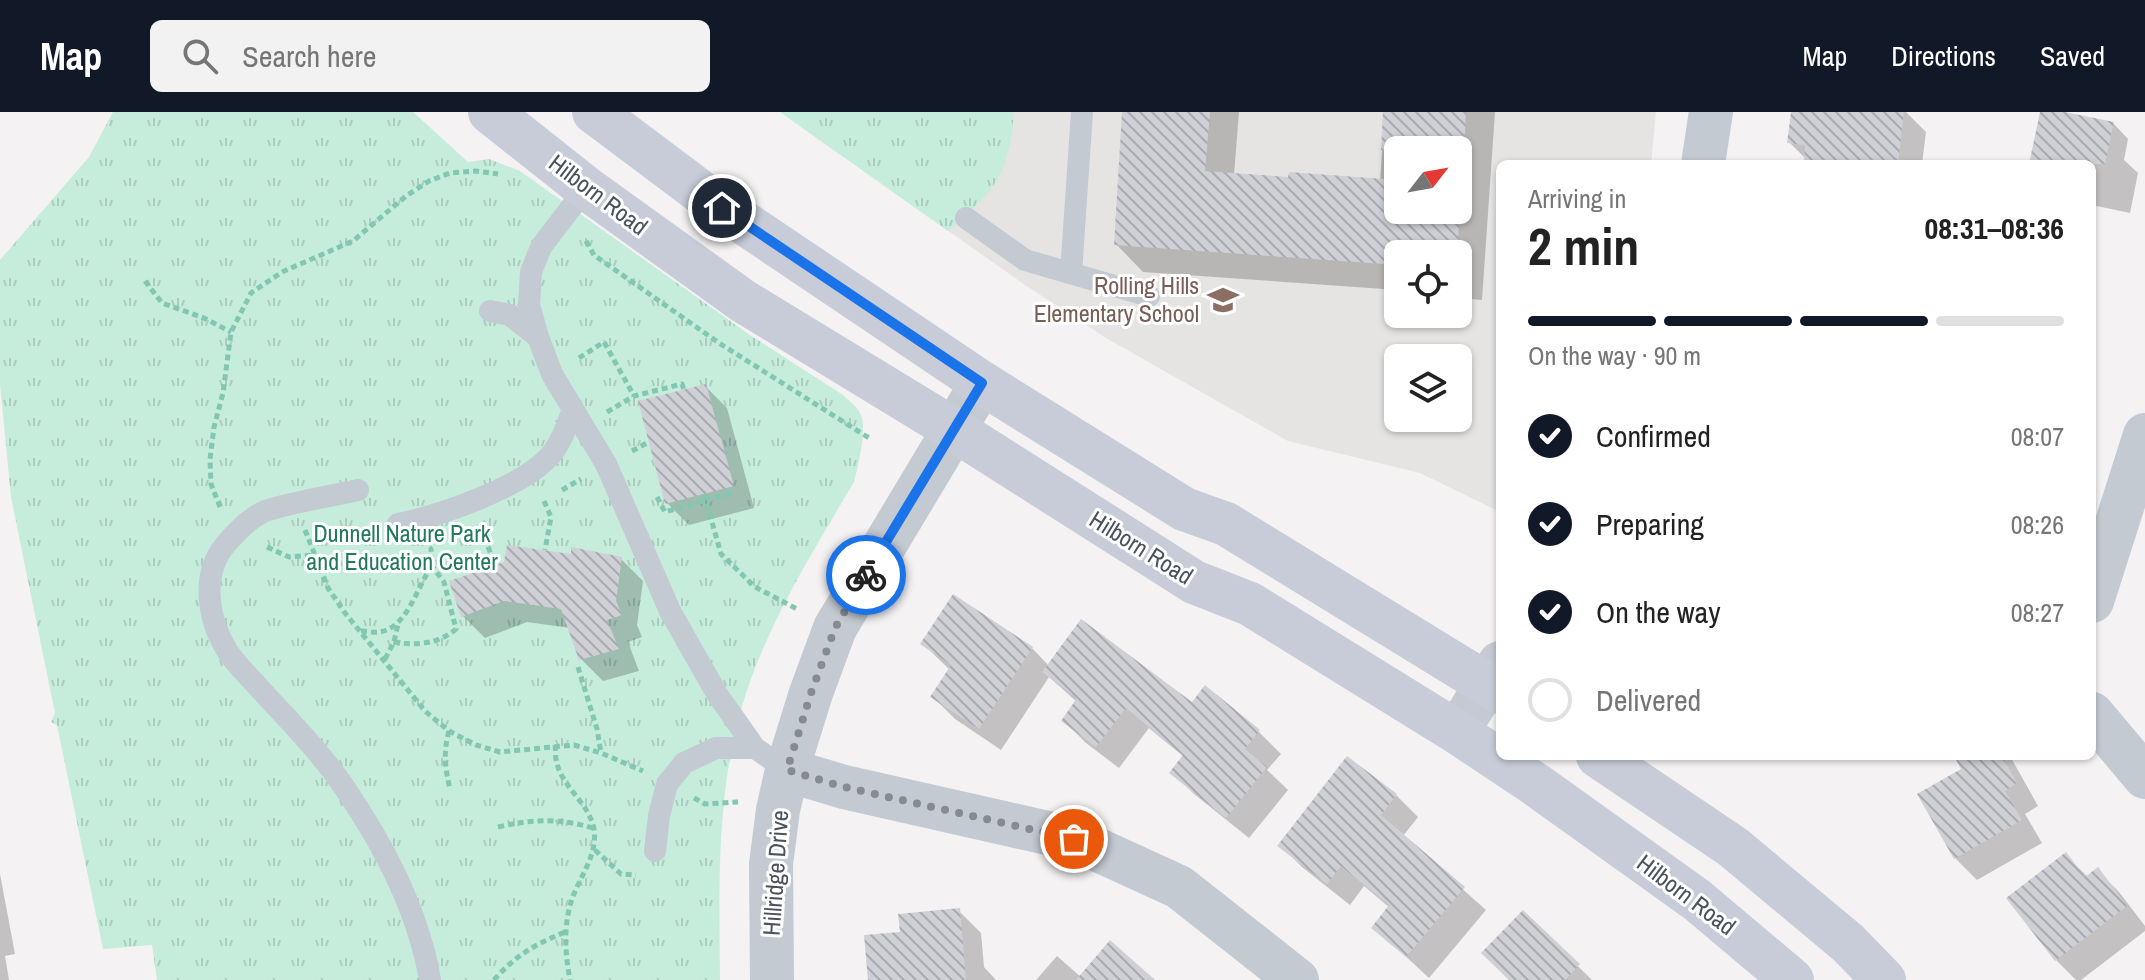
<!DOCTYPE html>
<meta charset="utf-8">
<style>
:root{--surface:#fff;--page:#f2f2f2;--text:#222;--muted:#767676;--line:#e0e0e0;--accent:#111827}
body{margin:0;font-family:"Archivo Narrow",sans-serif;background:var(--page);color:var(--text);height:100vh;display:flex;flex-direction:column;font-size:30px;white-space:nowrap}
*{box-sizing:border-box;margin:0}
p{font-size:26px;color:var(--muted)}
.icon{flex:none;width:44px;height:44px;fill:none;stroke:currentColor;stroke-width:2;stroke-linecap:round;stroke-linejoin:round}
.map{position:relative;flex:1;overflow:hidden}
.drawer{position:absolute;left:1496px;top:48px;width:600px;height:600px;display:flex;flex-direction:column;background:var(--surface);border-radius:12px;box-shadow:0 2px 6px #0004}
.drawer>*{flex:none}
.needle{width:52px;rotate:59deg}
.tools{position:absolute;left:1384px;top:24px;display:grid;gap:16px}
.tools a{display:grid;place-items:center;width:88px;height:88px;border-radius:12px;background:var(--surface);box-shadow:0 2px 6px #0004;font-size:40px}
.pin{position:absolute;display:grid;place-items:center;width:68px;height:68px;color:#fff;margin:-34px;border:4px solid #fff;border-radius:50%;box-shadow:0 2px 8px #0007}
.courier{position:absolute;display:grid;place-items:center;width:80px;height:80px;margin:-40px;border:6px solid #1a73e8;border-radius:50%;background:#fff;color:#222;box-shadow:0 2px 10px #0007}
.head em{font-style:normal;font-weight:700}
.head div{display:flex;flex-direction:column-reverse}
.head{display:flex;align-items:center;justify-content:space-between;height:136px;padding:0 32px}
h1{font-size:52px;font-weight:700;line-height:60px}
.bar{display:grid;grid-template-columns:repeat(4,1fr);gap:12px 8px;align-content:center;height:96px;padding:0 32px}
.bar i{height:10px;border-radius:6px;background:var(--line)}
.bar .active{background:var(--accent)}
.bar p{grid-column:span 4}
ol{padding:0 32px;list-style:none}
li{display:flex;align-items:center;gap:24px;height:88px}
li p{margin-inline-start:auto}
li .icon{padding:8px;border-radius:50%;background:var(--accent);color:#fff;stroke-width:4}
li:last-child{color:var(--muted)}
li i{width:44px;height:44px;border:4px solid var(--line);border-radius:50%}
header{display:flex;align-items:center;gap:48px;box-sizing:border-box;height:112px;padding:0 40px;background:var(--accent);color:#fff}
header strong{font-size:38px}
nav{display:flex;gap:44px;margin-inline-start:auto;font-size:28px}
.search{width:560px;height:72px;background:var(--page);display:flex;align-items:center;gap:20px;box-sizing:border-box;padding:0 28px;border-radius:12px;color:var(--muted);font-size:30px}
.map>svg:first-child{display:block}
.education{fill:#e5e4e3;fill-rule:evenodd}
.park{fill:url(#park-tufts)}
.shadow{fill:#0003;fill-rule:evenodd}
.building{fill:url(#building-back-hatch)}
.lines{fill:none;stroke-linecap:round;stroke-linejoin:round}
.path{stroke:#81c7b1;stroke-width:5;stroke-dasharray:6 4;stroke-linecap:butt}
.lane{stroke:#c4cad2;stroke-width:22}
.street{stroke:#c4cad2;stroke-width:44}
.secondary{stroke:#c7ccd8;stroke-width:44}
.done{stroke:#868a91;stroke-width:8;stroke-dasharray:0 14.4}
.route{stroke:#1a73e8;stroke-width:10}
.labels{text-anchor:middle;stroke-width:6;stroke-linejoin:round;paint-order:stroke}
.street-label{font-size:24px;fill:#4b525d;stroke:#fff}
.education-label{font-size:24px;fill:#785e54;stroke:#fff;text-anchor:end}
.park-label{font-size:24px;fill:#22795d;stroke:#fff}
</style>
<header>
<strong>Map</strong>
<div class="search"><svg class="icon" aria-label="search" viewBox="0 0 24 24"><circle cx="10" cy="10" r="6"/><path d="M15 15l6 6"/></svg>Search here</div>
<nav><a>Map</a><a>Directions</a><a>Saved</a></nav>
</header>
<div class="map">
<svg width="2145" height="868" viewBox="0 0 2145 868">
<defs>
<pattern id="park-tufts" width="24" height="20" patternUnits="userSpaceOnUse" patternTransform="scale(2)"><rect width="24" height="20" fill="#c6ecdb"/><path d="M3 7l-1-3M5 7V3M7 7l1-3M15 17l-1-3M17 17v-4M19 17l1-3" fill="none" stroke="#acccbe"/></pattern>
<pattern id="building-back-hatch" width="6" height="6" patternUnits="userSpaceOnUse" patternTransform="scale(2)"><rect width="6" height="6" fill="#cfd0d6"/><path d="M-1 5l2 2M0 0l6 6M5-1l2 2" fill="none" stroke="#aaabb1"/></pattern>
</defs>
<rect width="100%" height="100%" fill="#f4f2f2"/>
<path class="education" d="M780 0H1656L1651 52H1500V400L1420 361 1288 329 1106 226 1025 173ZM1398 38H1458V98H1398ZM1398 142H1458V202H1398ZM1398 246H1458V306H1398Z"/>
<g class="park">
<path d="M113 0H413L468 50 489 47 520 59 747 221 843 283C849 289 858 295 861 303 867 318 858 354 854 370 812 441 766 514 742 594 716 683 719 777 720 868H157L152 833 103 837 57 613 51 610 55 601 11 385 0 272V148L89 45Z"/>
<path d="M780 0H1014C1009 63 995 79 948 119Z"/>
</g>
<g class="shadow">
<path d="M1124 0H1239L1234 63 1380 69 1385 0H1495L1482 188 1458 186V142H1398V178L1143 160 1116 132ZM1398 38H1458V98H1398Z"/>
<polygon points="1793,0 1906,0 1926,20 1922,52 1806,52 1806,47 1789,30"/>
<polygon points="2042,0 2055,0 2113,11 2128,27 2124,48 2138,61 2130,101 2092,93 2092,52 2031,52"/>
<polygon points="705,274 727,296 754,396 689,413 667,391"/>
<polygon points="572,444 621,447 643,469 637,513 642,525 628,530 639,559 603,569 581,547 570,516 527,510 485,526 463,504"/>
<polygon points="923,532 1032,536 1049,554 1192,592 1205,576 1259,620 1281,642 1267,658 1288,678 1249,726 1194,682 1172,660 1184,645 1149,616 1119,656 1086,631 1064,609 1077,590 1049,565 1001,638 955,607 933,585 950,558"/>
<polygon points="1956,644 2010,644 2038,694 2025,702 2042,731 1977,768 1955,746 1964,658"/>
<polygon points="1396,683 1418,705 1403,724 1486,798 1429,866 1374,815 1390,796 1364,774 1350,793 1302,755 1280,733"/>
<polygon points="2065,743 2088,765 2097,758 2119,780 2145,814 2145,819 2081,868 2076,868 2056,848"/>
<polygon points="0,762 15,842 5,844 9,868 0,868"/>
<polygon points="959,799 981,821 984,855 996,868 870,868"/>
<polygon points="1523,800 1592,868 1511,868"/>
<polygon points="1057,844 1081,865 1152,868 1036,868"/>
</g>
<g class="building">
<polygon points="1122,0 1210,0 1205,59 1288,65 1289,60 1398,68 1398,98 1460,98 1457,142 1398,142 1398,153 1114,133"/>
<polygon points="1383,0 1466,0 1464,38 1381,38"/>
<polygon points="1791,0 1904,0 1898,52 1804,52 1805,33 1787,31"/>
<polygon points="2040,0 2065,0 2114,10 2105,52 2029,52"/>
<polygon points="706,272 734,374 665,392 638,289"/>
<polygon points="507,433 571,442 571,435 622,445 616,489 622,503 607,508 619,537 579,548 561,497 504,489 461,505 449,469 504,450"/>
<polygon points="953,482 1033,535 979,617 930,585 951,553 920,532"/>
<polygon points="1081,507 1192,590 1205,573 1260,618 1245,637 1267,655 1226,706 1169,661 1183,643 1126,596 1096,635 1061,609 1077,586 1042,560"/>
<polygon points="1347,644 1397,682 1381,703 1465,775 1406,845 1371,816 1389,793 1341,754 1327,772 1277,734"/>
<polygon points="1954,644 2002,644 2017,671 2005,679 2022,708 1954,747 1917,682 1961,657"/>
<polygon points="2066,740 2085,765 2098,755 2127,794 2055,849 2006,786"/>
<polygon points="960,796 966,868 868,868 864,823 900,820 898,802"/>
<polygon points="1523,798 1580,852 1565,868 1509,868 1481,841"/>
<polygon points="1110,828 1155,868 1076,868"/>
</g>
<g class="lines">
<g class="path">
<polyline points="586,129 594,143 719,231 869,326"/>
<polyline points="145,169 162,191 204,206 231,220"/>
<polyline points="579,246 604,230 634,284"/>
<polyline points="607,300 634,284 682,272 684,278"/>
<polyline points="632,339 649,330"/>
<polyline points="562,378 581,367"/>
<polyline points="704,382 721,442 755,475 799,498"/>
<polyline points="657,385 665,400 735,380"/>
<polyline points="544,389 551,405 545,438"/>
<polyline points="220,395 211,372 210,347 214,315 223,281 231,220 251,181 282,160 353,129 406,84 429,69 450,61 476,59 498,62"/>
<polyline points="481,416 495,453"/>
<polyline points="305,418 328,476 345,501 425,599 449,619 476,633 500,640 574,633 601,641 643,659"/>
<polyline points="267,435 289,445 315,443"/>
<path d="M361 519C366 519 375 521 380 520 408 515 417 474 432 454L431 437 433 436"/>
<path d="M394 530C416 534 439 532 456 517L444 470 432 454"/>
<polyline points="385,547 394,530 398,512"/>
<polyline points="578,555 597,617 601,641"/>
<path d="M449 619C443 640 445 656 450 677"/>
<path d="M555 633C556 639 555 647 557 652 564 677 589 691 594 717 598 743 580 764 572 787 563 814 565 841 570 868"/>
<polyline points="694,686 705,692 738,690"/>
<path d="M498 715C532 707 559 706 593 716"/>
<polyline points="595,738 621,762 636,763"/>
<path d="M494 868C516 843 534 833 565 820"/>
</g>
<g class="lane">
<polyline points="586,76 541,135 531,160 529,193 538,225 552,262 606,352 670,499 717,582 755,636 787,658"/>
<polyline points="966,106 1025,148 1149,184"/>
<polyline points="1071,161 1082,0"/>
<polyline points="490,199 510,203 538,225"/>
<path d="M358 378C328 385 297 389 268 398 251 404 237 419 226 432 200 462 208 509 228 540 236 553 250 565 260 577 288 607 316 636 340 669 381 728 418 796 430 868"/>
<path d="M398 412C439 404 517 377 547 347 560 334 567 314 573 297"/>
<polyline points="655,739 659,704 667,672 684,651 716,636 755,636"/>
</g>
<g class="street">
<polyline points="1703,52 1711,0"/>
<polyline points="2092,489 2145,323"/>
<polyline points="2092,602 2145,665"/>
<polyline points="1457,620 1500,551"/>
<polyline points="787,658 844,675 1074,727 1179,775 1297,868"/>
<polyline points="772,868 771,752 778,698 787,658 811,581 835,516 982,271"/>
</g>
<g class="secondary">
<polyline points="490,0 586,76 743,189 953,317 1194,470 1250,492 1457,620 1535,672 1697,788 1792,868"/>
<polyline points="594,0 722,96 982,271 1184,397 1226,412 1500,580"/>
<polyline points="1598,644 1733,735 1848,831 1884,868"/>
</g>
</g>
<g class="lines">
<polyline class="done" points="866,463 835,516 811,581 787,658 844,675 1074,727"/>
<polyline class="route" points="722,96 982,271 866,463"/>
</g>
<defs>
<symbol id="school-bare" viewBox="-9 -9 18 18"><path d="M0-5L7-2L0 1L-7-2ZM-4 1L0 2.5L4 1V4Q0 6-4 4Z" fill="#8d6e63" stroke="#fff" stroke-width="2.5" paint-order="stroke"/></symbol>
</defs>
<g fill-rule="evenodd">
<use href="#school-bare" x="1201" y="166" width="44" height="44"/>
</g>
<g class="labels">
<g class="street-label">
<text transform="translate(598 83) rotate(37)" y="8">Hilborn Road</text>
<text transform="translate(1141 436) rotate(32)" y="8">Hilborn Road</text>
<text transform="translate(776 761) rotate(-86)" y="8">Hillridge Drive</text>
<text transform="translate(1686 783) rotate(37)" y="8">Hilborn Road</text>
</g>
<g class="education-label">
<text x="1199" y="182">Rolling Hills<tspan x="1199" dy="28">Elementary School</tspan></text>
</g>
<g class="park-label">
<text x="402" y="430">Dunnell Nature Park<tspan x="402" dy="28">and Education Center</tspan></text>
</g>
</g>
</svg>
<div class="tools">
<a><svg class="needle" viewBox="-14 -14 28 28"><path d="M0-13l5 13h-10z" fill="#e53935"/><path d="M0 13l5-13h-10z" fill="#767676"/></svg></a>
<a><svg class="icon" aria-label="locate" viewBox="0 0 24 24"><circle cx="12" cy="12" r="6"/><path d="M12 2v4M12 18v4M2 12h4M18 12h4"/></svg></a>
<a><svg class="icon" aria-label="layers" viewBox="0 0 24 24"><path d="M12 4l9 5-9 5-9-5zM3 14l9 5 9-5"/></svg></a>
</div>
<div class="pin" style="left:1074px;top:727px;background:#ea580c"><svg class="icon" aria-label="bag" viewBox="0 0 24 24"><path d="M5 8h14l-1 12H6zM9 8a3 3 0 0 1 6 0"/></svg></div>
<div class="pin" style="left:722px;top:96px;background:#1f2937"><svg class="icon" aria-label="home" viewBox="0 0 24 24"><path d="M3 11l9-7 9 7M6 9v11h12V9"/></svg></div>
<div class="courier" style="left:866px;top:463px"><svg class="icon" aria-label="bike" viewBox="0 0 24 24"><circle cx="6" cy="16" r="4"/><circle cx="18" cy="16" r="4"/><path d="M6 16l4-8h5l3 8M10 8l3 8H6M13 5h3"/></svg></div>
<section class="drawer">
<div class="head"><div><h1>2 min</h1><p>Arriving in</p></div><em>08:31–08:36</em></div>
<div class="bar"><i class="active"></i><i class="active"></i><i class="active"></i><i></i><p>On the way · 90 m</p></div>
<ol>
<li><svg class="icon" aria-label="check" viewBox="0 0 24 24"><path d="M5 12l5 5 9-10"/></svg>Confirmed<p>08:07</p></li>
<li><svg class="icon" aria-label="check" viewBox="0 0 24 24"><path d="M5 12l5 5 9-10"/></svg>Preparing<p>08:26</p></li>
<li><svg class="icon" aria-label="check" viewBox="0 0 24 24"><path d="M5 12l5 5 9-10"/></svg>On the way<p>08:27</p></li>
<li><i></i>Delivered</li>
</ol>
</section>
</div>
